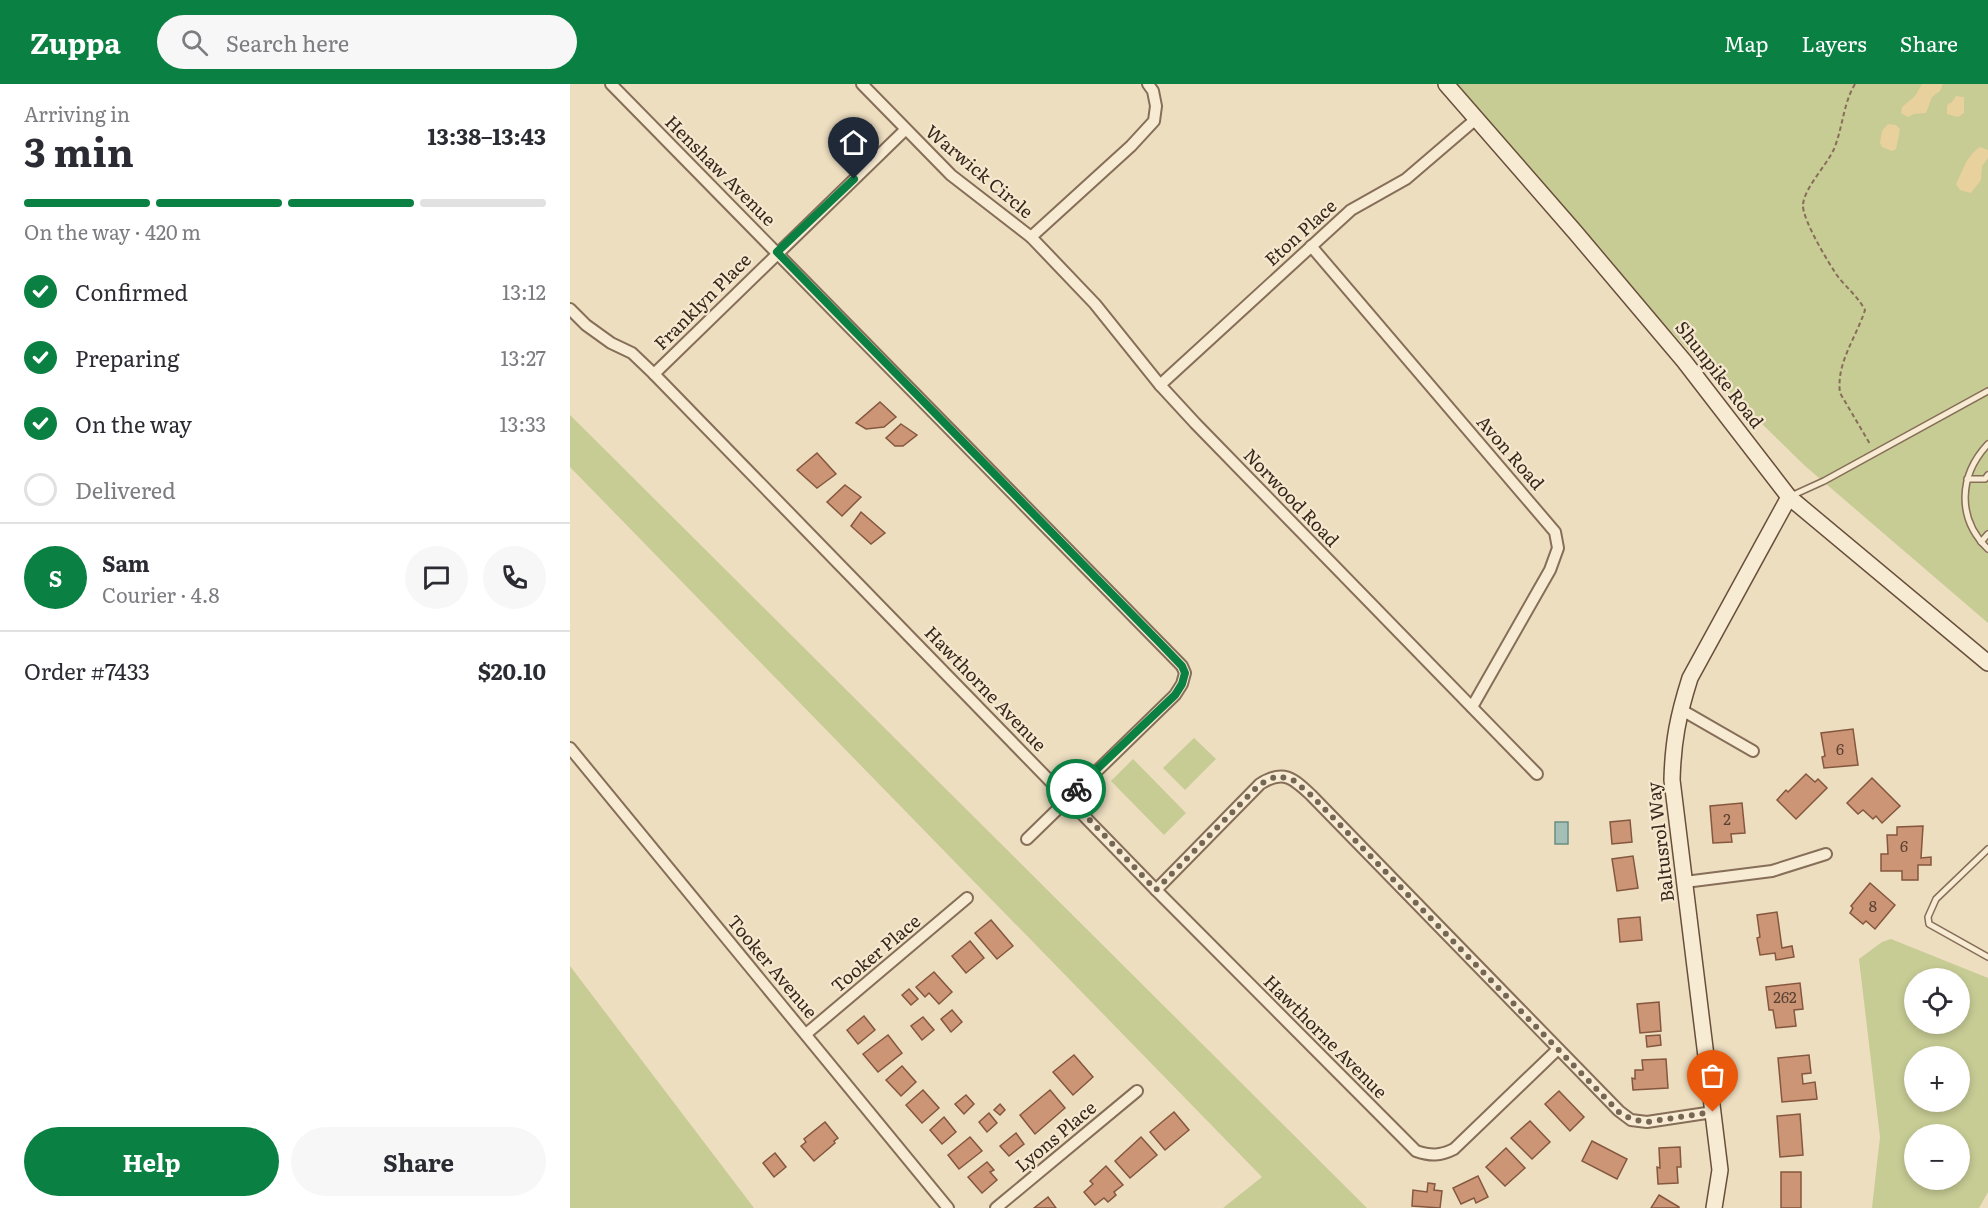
<!DOCTYPE html>
<meta charset="utf-8">
<style>
:root{--surface:#fff;--page:#f7f7f7;--text:#2b2b33;--muted:#7c7c81;--line:#e1e1e2;--accent:#0b8043}
body{margin:0;font-family:Literata,serif;background:var(--page);color:var(--text);height:100vh;display:flex;flex-direction:column;font-size:22px;white-space:nowrap}
*{box-sizing:border-box;margin:0}
p{font-size:20px;color:var(--muted)}
.icon{flex:none;width:33px;height:33px;fill:none;stroke:currentColor;stroke-width:2;stroke-linecap:round;stroke-linejoin:round}
.map{position:relative;flex:1;overflow:hidden}
.panel{display:flex;flex-direction:column;background:var(--surface);width:570px}
.panel>*{flex:none}
.tools{position:absolute;left:1334px;top:884px;display:grid;gap:12px}
.tools a{display:grid;place-items:center;width:66px;height:66px;border-radius:50%;background:var(--surface);box-shadow:0 3px 9px #0003;font-size:30px}
.pin{position:absolute;display:grid;place-items:center;width:51px;height:51px;color:#fff;margin:-62px -26px;border-radius:50% 50% 50% 0;rotate:-45deg;box-shadow:0 0 6px #0007}
.pin .icon{rotate:45deg}
.courier{position:absolute;display:grid;place-items:center;width:60px;height:60px;margin:-30px;border:4px solid #0b8043;border-radius:50%;background:#fff;color:#222;box-shadow:0 2px 8px #0007}
.overview em{font-style:normal;font-weight:700}
.overview div{display:flex;flex-direction:column-reverse}
.overview{display:flex;align-items:center;justify-content:space-between;height:102px;padding:0 24px}
h1{font-size:39px;font-weight:700;line-height:45px}
.bar{display:grid;grid-template-columns:repeat(4,1fr);gap:9px 6px;align-content:center;height:72px;padding:0 24px}
.bar i{height:8px;border-radius:4px;background:var(--line)}
.bar .on{background:var(--accent)}
.bar p{grid-column:span 4}
.line{display:flex;align-items:center;gap:15px;padding:0 24px;border-top:2px solid var(--line)}
.line div{flex:1}
.round{display:grid;place-items:center;flex:none;width:63px;height:63px;border-radius:32px;background:var(--page)}
ol{padding:0 24px;list-style:none}
li{display:flex;align-items:center;gap:18px;height:66px}
li p{margin-inline-start:auto}
li .icon{padding:6px;border-radius:50%;background:var(--accent);color:#fff;stroke-width:4}
li:last-child{color:var(--muted)}
li i{width:33px;height:33px;border:3px solid var(--line);border-radius:50%}
.primary-button{display:flex;gap:12px;margin-top:auto;padding:12px 24px}
.primary-button a{flex:1;height:69px;border-radius:36px;background:var(--accent);color:#fff;font-size:24px;font-weight:700;line-height:69px;text-align:center}
.primary-button a+a{background:var(--page);color:var(--text)}
header{display:flex;align-items:center;gap:36px;box-sizing:border-box;height:84px;padding:0 30px;background:var(--accent);color:#fff}
header strong{font-size:28px}
nav{display:flex;gap:33px;margin-inline-start:auto;font-size:21px}
.search{width:420px;height:54px;background:var(--page);display:flex;align-items:center;gap:15px;box-sizing:border-box;padding:0 21px;border-radius:33px;color:var(--muted);font-size:22px}
main{display:flex;flex:1;min-height:0}
.map>svg:first-child{display:block}
.green{fill:#c7cb94;fill-rule:evenodd}
.sand{fill:#e9d19d}
.water{fill:#a3bfb6;stroke:#6a8d83;stroke-width:1.5}
.building{fill:#cb9576;stroke:#85573e;stroke-width:1.5}
.lines{fill:none;stroke-linecap:round;stroke-linejoin:round}
.lane-casing{stroke:#866e58;stroke-width:8}
.street-casing{stroke:#866e58;stroke-width:14}
.secondary-casing{stroke:#684f3b;stroke-width:18}
.path{stroke:#866e58;stroke-width:2;stroke-dasharray:4.5 3;stroke-linecap:butt}
.lane{stroke:#f8ebd3;stroke-width:5}
.street{stroke:#f8ebd3;stroke-width:10}
.secondary{stroke:#f8ebd3;stroke-width:15}
.done{stroke:#766755;stroke-width:6;stroke-dasharray:0 10.8}
.route{stroke:#0b8043;stroke-width:8}
.labels{text-anchor:middle;stroke-width:4.5;stroke-linejoin:round;paint-order:stroke}
.number-label{font-size:15px;fill:#5b4232}
.street-label{font-size:18px;fill:#36271c;stroke:#f5e8cf}
</style>
<header>
<strong>Zuppa</strong>
<div class="search"><svg class="icon" aria-label="search" viewBox="0 0 24 24"><circle cx="10" cy="10" r="6"/><path d="M15 15l6 6"/></svg>Search here</div>
<nav><a>Map</a><a>Layers</a><a>Share</a></nav>
</header>
<main>
<section class="panel">
<div class="overview"><div><h1>3 min</h1><p>Arriving in</p></div><em>13:38–13:43</em></div>
<div class="bar"><i class="on"></i><i class="on"></i><i class="on"></i><i></i><p>On the way · 420 m</p></div>
<ol>
<li><svg class="icon" aria-label="check" viewBox="0 0 24 24"><path d="M5 12l5 5 9-10"/></svg>Confirmed<p>13:12</p></li>
<li><svg class="icon" aria-label="check" viewBox="0 0 24 24"><path d="M5 12l5 5 9-10"/></svg>Preparing<p>13:27</p></li>
<li><svg class="icon" aria-label="check" viewBox="0 0 24 24"><path d="M5 12l5 5 9-10"/></svg>On the way<p>13:33</p></li>
<li><i></i>Delivered</li>
</ol>
<div class="line" style="height:108px"><b class="round" style="background:var(--accent);color:#fff">S</b><div><b>Sam</b><p>Courier · 4.8</p></div><a class="round"><svg class="icon" aria-label="chat" viewBox="0 0 24 24"><path d="M4 5h16v11H9l-5 4z"/></svg></a><a class="round"><svg class="icon" aria-label="phone" viewBox="0 0 24 24"><path d="M5 4h4l2 5-3 2q2 4 5 5l2-3 5 2v4C11 20 4 13 5 4z"/></svg></a></div>
<div class="line" style="height:78px"><div>Order #7433</div><b>$20.10</b></div>
<div class="primary-button"><a>Help</a><a>Share</a></div>
</section>
<div class="map">
<svg width="1418" height="1124" viewBox="0 0 1418 1124">
<rect width="100%" height="100%" fill="#eddec0"/>
<g class="green">
<polygon points="887,0 1418,0 1418,539 1234,381 1128,277 1079,223"/>
<polygon points="0,331 797,1124 653,1124 692,1093 0,383"/>
<polygon points="624,654 646,675 615,706 593,684"/>
<polygon points="563,675 616,729 594,751 541,697"/>
<path d="M1321 855 1418 894V1108L1409 1124H1302L1310 1053 1289 875 1312 858ZM1344 894H1389V939H1344ZM1344 972H1389V1017H1344ZM1344 1050H1389V1095H1344Z"/>
<polygon points="0,882 184,1124 0,1124"/>
</g>
<g class="sand">
<polygon points="1352,0 1373,0 1370,7 1362,13 1356,29 1344,30 1338,33 1331,29 1332,23 1345,12"/>
<polygon points="1386,12 1394,13 1394,29 1388,33 1377,30 1377,21 1382,18"/>
<polygon points="1318,40 1326,41 1330,45 1326,65 1322,67 1312,63 1310,59 1312,47"/>
<path d="M1410 63 1418 66V74L1412 82 1411 96 1401 109 1390 106 1386 100C1393 87 1396 72 1410 63Z"/>
</g>
<rect class="water" x="985" y="738" width="13" height="22"/>
<g class="building">
<polygon points="310,318 326,333 314,343 296,345 286,339"/>
<polygon points="331,340 347,351 333,362 325,362 316,354"/>
<polygon points="247,369 266,390 247,404 227,386"/>
<polygon points="275,401 291,413 272,432 257,418"/>
<polygon points="291,428 315,449 301,460 281,442"/>
<polygon points="1283,645 1288,681 1254,684 1252,673 1255,672 1251,649"/>
<polygon points="1236,690 1245,698 1248,695 1257,704 1226,735 1207,716 1216,706 1218,708"/>
<polygon points="1302,694 1330,722 1312,739 1306,732 1303,735 1293,726 1288,730 1277,719"/>
<polygon points="1172,719 1175,749 1161,750 1162,758 1143,759 1140,722"/>
<polygon points="1060,736 1062,758 1042,760 1040,738"/>
<polygon points="1353,742 1351,774 1361,773 1361,781 1348,781 1348,796 1332,796 1332,787 1311,787 1311,770 1318,770 1317,751 1327,751 1327,743"/>
<polygon points="1063,772 1068,804 1047,807 1042,775"/>
<polygon points="1300,799 1325,821 1305,845 1296,837 1293,840 1280,829 1283,824 1281,822"/>
<polygon points="1207,828 1212,864 1222,862 1224,873 1206,876 1205,869 1190,871 1187,854 1190,853 1187,831"/>
<polygon points="1070,833 1072,856 1050,858 1048,835"/>
<polygon points="421,836 443,862 427,875 405,849"/>
<polygon points="400,857 414,874 396,889 382,872"/>
<polygon points="364,888 382,908 369,920 359,909 355,913 346,903"/>
<polygon points="1230,899 1233,925 1224,926 1226,942 1206,944 1203,926 1199,926 1196,903"/>
<polygon points="339,905 348,915 341,921 332,911"/>
<polygon points="1089,918 1091,947 1070,949 1067,920"/>
<polygon points="382,926 392,938 381,948 371,935"/>
<polygon points="294,932 305,946 288,960 277,946"/>
<polygon points="353,933 364,946 352,956 341,942"/>
<polygon points="318,951 332,969 308,988 293,970"/>
<polygon points="1090,951 1091,961 1077,963 1076,952"/>
<polygon points="504,971 523,993 503,1011 483,988"/>
<polygon points="1239,971 1241,989 1232,990 1233,1000 1245,998 1247,1015 1212,1018 1208,974"/>
<polygon points="1096,975 1098,1004 1063,1006 1062,994 1065,995 1065,986 1073,986 1072,976"/>
<polygon points="332,982 346,998 331,1012 316,996"/>
<polygon points="353,1006 369,1024 352,1039 336,1021"/>
<polygon points="480,1006 495,1024 465,1050 450,1031"/>
<polygon points="989,1007 1014,1033 1000,1047 975,1020"/>
<polygon points="396,1011 404,1020 394,1030 385,1020"/>
<polygon points="430,1020 435,1026 430,1031 424,1026"/>
<polygon points="604,1028 619,1046 595,1066 580,1048"/>
<polygon points="419,1029 427,1039 417,1048 409,1038"/>
<polygon points="1230,1030 1233,1071 1210,1073 1207,1032"/>
<polygon points="374,1033 386,1048 372,1060 360,1046"/>
<polygon points="960,1037 980,1058 962,1075 941,1054"/>
<polygon points="255,1038 268,1054 264,1057 265,1059 244,1077 231,1062 236,1058 234,1055"/>
<polygon points="446,1049 454,1060 439,1072 430,1062"/>
<polygon points="400,1053 412,1067 389,1085 378,1071"/>
<polygon points="571,1053 587,1071 560,1094 545,1077"/>
<polygon points="1022,1057 1057,1075 1047,1095 1012,1077"/>
<polygon points="1110,1063 1111,1083 1107,1083 1108,1099 1088,1100 1087,1083 1090,1084 1089,1064"/>
<polygon points="936,1064 955,1084 935,1102 916,1083"/>
<polygon points="205,1069 216,1083 204,1093 193,1079"/>
<polygon points="417,1078 424,1086 420,1088 427,1096 412,1109 398,1093"/>
<polygon points="536,1082 553,1101 544,1108 546,1111 538,1118 534,1114 525,1121 514,1108 523,1100 520,1097"/>
<rect x="1211" y="1088" width="20" height="36"/>
<polygon points="908,1092 918,1113 906,1119 904,1114 891,1120 883,1104"/>
<polygon points="858,1099 865,1100 864,1106 872,1107 870,1124 842,1122 843,1106 857,1108"/>
<polygon points="1089,1111 1109,1123 1109,1124 1081,1124"/>
<polygon points="478,1113 486,1124 464,1124"/>
</g>
<g class="lines">
<defs>
<g id="lane">
<path d="M1418 360C1389 391 1386 434 1418 465"/>
<polyline points="1397,395 1415,395 1418,391"/>
<polyline points="1221,412 1254,397 1418,307"/>
<polyline points="1411,458 1418,450"/>
<polyline points="1418,765 1366,815 1358,833 1359,840 1418,873"/>
</g>
<g id="street">
<polyline points="41,0 612,582 615,589 612,600 605,611 457,755"/>
<polyline points="292,0 381,91 461,153 525,220 590,301 625,339 967,690"/>
<polyline points="461,153 561,62 584,37 586,22 583,7 578,0"/>
<polyline points="741,162 985,448 988,464 980,486 902,623"/>
<path d="M0 225 16 241 41 259 62 269 84 290 586 806 846 1067C861 1072 870 1072 884 1065L988 965"/>
<polyline points="84,290 335,46"/>
<polyline points="590,301 781,126 836,95 906,35"/>
<polyline points="1110,625 1183,667"/>
<polyline points="0,664 378,1124"/>
<polyline points="1115,798 1202,787 1256,770"/>
<path d="M586 806 690 700C713 685 723 694 741 711L1049 1027 1061 1036 1077 1038 1143 1028"/>
<polyline points="236,950 397,814"/>
<polyline points="426,1124 567,1007"/>
</g>
<g id="secondary">
<polyline points="876,0 1005,148 1114,277 1219,413 1418,579"/>
<path d="M1144 1124 1150 1086 1102 696C1103 657 1108 632 1120 594L1219 413"/>
</g>
</defs>
<use href="#lane" class="lane-casing"/>
<use href="#street" class="street-casing"/>
<use href="#secondary" class="secondary-casing"/>
<path class="path" d="M1285 0C1273 20 1273 43 1264 65 1257 81 1234 104 1233 121 1232 135 1260 182 1269 194 1278 205 1288 213 1295 226 1286 254 1266 279 1270 309L1300 360"/>
<use href="#lane" class="lane"/>
<use href="#street" class="street"/>
<use href="#secondary" class="secondary"/>
</g>
<g class="lines">
<polyline class="done" points="506,705 498,713 586,806 690,700 707,692 723,696 741,711 1049,1028 1061,1035 1077,1038 1143,1028"/>
<polyline class="route" points="284,95 207,168 588,557 612,582 615,589 612,600 605,611 506,705"/>
</g>
<g class="labels">
<g class="number-label">
<text x="1270" y="671">6</text>
<text x="1157" y="741">2</text>
<text x="1334" y="768">6</text>
<text x="1303" y="828">8</text>
<text x="1215" y="919">262</text>
</g>
<g class="street-label">
<text transform="translate(150 87) rotate(45)" y="6">Henshaw Avenue</text>
<text transform="translate(409 88) rotate(40)" y="6">Warwick Circle</text>
<text transform="translate(731 149) rotate(-42)" y="6">Eton Place</text>
<text transform="translate(133 218) rotate(-45)" y="6">Franklyn Place</text>
<text transform="translate(1149 291) rotate(52)" y="6">Shunpike Road</text>
<text transform="translate(940 369) rotate(49)" y="6">Avon Road</text>
<text transform="translate(721 414) rotate(46)" y="6">Norwood Road</text>
<text transform="translate(415 605) rotate(46)" y="6">Hawthorne Avenue</text>
<text transform="translate(1091 758) rotate(-97)" y="6">Baltusrol Way</text>
<text transform="translate(306 870) rotate(-40)" y="6">Tooker Place</text>
<text transform="translate(202 883) rotate(50)" y="6">Tooker Avenue</text>
<text transform="translate(755 953) rotate(45)" y="6">Hawthorne Avenue</text>
<text transform="translate(486 1053) rotate(-40)" y="6">Lyons Place</text>
</g>
</g>
</svg>
<div class="tools">
<a><svg class="icon" aria-label="locate" viewBox="0 0 24 24"><circle cx="12" cy="12" r="6"/><path d="M12 2v4M12 18v4M2 12h4M18 12h4"/></svg></a>
<a>+</a>
<a>−</a>
</div>
<div class="pin" style="left:1143px;top:1028px;background:#ea580c"><svg class="icon" aria-label="bag" viewBox="0 0 24 24"><path d="M5 8h14l-1 12H6zM9 8a3 3 0 0 1 6 0"/></svg></div>
<div class="pin" style="left:284px;top:95px;background:#1f2937"><svg class="icon" aria-label="home" viewBox="0 0 24 24"><path d="M3 11l9-7 9 7M6 9v11h12V9"/></svg></div>
<div class="courier" style="left:506px;top:705px"><svg class="icon" aria-label="bike" viewBox="0 0 24 24"><circle cx="6" cy="16" r="4"/><circle cx="18" cy="16" r="4"/><path d="M6 16l4-8h5l3 8M10 8l3 8H6M13 5h3"/></svg></div>
</div>
</main>
